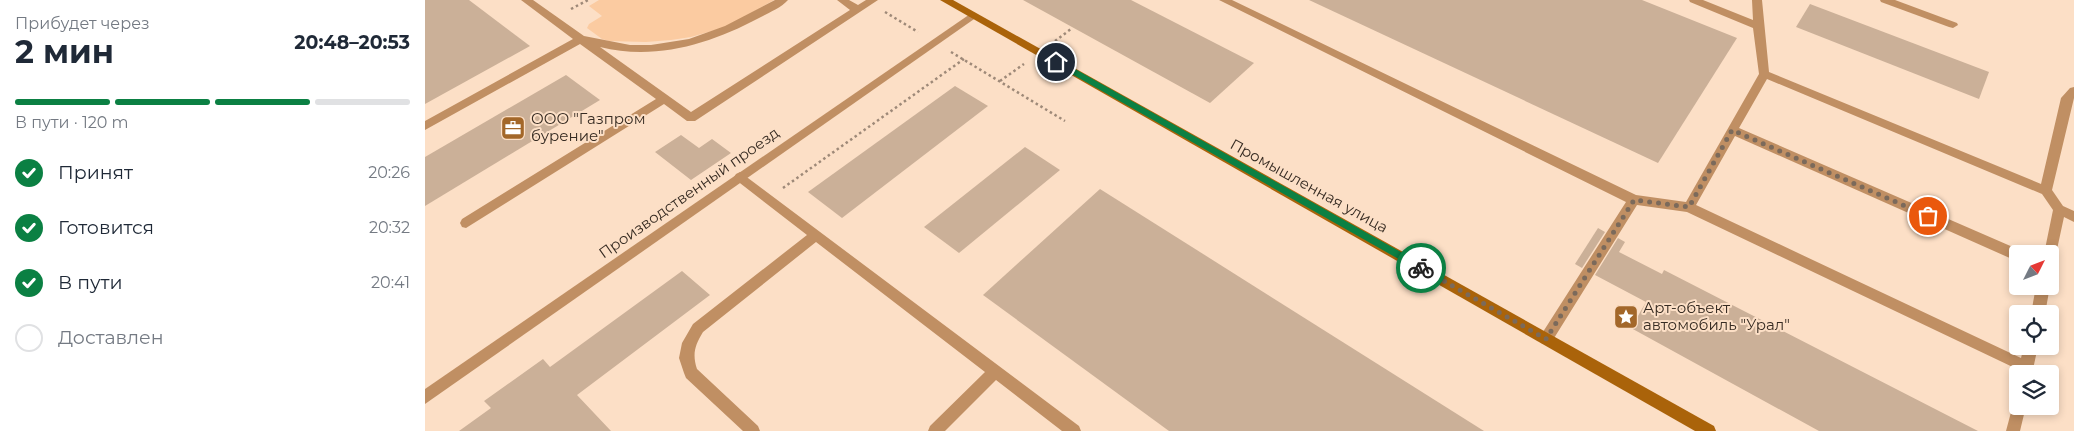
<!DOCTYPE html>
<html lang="ru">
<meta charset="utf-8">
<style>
:root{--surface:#fff;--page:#f2f2f3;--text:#1f2937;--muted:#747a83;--line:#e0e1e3;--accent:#0b8043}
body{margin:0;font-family:Montserrat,sans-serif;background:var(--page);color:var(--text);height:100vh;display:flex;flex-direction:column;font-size:19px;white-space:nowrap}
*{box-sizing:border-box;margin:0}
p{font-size:16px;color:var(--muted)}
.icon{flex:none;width:28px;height:28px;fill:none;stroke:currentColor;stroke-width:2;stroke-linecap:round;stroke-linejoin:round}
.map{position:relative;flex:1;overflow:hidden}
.details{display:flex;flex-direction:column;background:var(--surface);width:425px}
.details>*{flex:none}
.needle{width:32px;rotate:48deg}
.tools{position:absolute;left:1584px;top:245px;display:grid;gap:10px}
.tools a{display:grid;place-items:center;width:50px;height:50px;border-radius:5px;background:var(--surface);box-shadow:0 2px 8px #0003;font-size:25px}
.pin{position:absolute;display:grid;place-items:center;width:42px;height:42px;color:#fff;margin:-21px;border:2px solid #fff;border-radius:50%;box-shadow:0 1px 5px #0007}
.courier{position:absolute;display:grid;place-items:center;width:50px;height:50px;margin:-25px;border:4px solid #0b8043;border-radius:50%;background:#fff;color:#222;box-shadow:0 1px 6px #0007}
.headline em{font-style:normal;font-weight:700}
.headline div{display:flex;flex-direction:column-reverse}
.headline{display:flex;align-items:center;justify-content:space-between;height:85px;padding:0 15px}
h1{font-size:32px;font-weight:700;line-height:38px}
.bar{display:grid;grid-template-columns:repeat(4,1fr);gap:8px 5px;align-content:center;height:60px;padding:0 15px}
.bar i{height:6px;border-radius:4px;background:var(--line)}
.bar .current{background:var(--accent)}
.bar p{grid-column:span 4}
ol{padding:0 15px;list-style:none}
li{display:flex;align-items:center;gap:15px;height:55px}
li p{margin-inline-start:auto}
li .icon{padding:5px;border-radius:50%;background:var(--accent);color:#fff;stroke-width:4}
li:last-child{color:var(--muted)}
li i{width:28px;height:28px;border:2px solid var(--line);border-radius:50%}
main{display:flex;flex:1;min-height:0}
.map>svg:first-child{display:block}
.green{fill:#fbcba1}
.building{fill:#cbb098}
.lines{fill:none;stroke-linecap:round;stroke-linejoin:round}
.path{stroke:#9e8978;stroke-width:2.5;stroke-dasharray:2.5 3;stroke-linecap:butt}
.service{fill:#c08f63;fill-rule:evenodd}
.minor{fill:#c08f63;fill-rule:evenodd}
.secondary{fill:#aa630a;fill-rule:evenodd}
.route{fill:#0b8043}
.done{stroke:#7b6a5b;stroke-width:5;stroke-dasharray:0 9}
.labels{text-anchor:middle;stroke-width:4;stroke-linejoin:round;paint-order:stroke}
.poi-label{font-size:15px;fill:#362b22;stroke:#fcdfc6;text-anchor:start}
.street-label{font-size:15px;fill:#362b22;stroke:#fcdfc6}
</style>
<main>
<section class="details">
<div class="headline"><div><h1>2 мин</h1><p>Прибудет через</p></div><em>20:48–20:53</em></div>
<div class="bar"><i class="current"></i><i class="current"></i><i class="current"></i><i></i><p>В пути · 120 m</p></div>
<ol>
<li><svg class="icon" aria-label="check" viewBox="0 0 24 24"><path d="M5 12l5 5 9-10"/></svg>Принят<p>20:26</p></li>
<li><svg class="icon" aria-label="check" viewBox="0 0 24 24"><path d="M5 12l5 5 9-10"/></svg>Готовится<p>20:32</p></li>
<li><svg class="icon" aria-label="check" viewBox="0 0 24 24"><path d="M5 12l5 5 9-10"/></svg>В пути<p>20:41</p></li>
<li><i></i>Доставлен</li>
</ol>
</section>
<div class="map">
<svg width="1649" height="431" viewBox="0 0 1649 431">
<rect width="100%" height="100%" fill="#fcdfc6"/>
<polygon class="green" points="174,0 349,0 301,27 266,37 246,40 221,42 184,41 177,39 162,28 164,24 177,16 164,6"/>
<g class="building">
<polygon points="0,0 44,0 105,46 0,104"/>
<polygon points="598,0 706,0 829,63 785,103"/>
<polygon points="884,0 1217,0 1312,38 1233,163"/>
<polygon points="1385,4 1564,72 1554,99 1371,27"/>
<polygon points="141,75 175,100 0,206 0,157"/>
<polygon points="530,86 563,106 417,218 383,192"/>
<polygon points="256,135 274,148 287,139 306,153 266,180 230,152"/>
<polygon points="600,147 635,170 534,253 499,227"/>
<polygon points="675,189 1059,431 744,431 558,295"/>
<polygon points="1173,228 1180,232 1157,268 1150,264"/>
<polygon points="1193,238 1200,242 1194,252 1237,274 1239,270 1553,431 1394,431 1206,328 1221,302 1170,275"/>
<polygon points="257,271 285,295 152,395 186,431 34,431 66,408 59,401 118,359 125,367"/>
</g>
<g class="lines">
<g class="path">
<polyline points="146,9 163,0"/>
<polyline points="460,12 493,32"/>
<polyline points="630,41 646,29"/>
<polyline points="526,52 640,121"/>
<polyline points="575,81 599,64"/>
<polyline points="358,188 539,59"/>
</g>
<g class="service">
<path d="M96 0H108L159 36 205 45H226L264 39 300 26 350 0H363C356 8 343 13 334 18 285 44 230 61 175 47L266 112 425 10 412 0H424L433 5 441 0H453L270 121H262L239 104 41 228 37 227 35 223 37 219 231 99 155 44 0 130V121L148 39Z"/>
<polygon points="794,0 807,0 1211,195 1261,202 1334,74 1328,28 1265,2 1264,0 1278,0 1328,20 1327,0 1337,0 1344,72 1616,184 1636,98 1645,88 1649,87 1649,98 1627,190 1638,206 1649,211 1649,222 1639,217 1631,254 1630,258 1625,259 1625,254 1619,254 1628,210 1617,194 1342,79 1314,128 1597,251 1598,254 1592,254 1592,260 1587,259 1310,136 1271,205 1596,358 1599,346 1613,346 1607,374 1593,374 1594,370 1262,212 1212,205 1126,343 1121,345 1116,343 1114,339 1116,335 1201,202"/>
<polygon points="1455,0 1470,0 1532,23 1533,25 1528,28 1524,27 1456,2"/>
<path d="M315 172 654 426 656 431H637L571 380 520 431H503L505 426 560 372 391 242 278 332C270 345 267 354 272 369L333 426 335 431H318L261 378 259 373 254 358 257 343 268 324 382 235 311 180 309 177 311 174Z"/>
<polygon points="1611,286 1625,286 1620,314 1606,314"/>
<polygon points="1592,400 1592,406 1601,406 1595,431 1581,431 1589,401"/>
</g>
<polygon class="minor" points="548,12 553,15 552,17 0,404 0,389"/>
<polygon class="secondary" points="515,0 528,0 1289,426 1291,431 1270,431"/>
</g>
<polygon class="route" points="629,60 634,60 999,265 999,270 993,270 629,64"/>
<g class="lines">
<polyline class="done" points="996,268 1121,339 1209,200 1264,207 1307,130 1503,216"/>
</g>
<defs>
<symbol id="office-square" viewBox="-11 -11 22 22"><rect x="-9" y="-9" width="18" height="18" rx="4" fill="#a36729" stroke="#fcdfc6"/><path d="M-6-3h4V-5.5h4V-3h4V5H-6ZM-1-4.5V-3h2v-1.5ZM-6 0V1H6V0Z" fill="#fff"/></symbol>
<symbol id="sight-square" viewBox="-11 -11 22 22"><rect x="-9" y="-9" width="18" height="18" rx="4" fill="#a36729" stroke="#fcdfc6"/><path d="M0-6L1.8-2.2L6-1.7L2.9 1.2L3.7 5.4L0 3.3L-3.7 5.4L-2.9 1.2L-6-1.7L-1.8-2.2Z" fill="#fff"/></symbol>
</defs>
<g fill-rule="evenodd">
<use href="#office-square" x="74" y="114" width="28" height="28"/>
<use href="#sight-square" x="1187" y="303" width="28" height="28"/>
</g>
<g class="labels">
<g class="poi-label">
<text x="106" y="124">ООО "Газпром<tspan x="106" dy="17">бурение"</tspan></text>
<text x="1218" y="313">Арт-объект<tspan x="1218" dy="17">автомобиль "Урал"</tspan></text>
</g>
<g class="street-label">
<text transform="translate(884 186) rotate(29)" y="5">Промышленная улица</text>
<text transform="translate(264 193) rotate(-35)" y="5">Производственный проезд</text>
</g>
</g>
</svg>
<div class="tools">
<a><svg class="needle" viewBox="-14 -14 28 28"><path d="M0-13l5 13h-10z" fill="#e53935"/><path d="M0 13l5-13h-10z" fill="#747a83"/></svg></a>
<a><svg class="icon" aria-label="locate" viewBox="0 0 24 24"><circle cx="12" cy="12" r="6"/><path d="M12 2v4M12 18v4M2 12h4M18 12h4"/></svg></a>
<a><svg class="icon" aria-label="layers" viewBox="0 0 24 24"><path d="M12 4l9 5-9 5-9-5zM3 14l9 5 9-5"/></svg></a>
</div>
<div class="pin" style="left:1503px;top:216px;background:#ea580c"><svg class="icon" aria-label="bag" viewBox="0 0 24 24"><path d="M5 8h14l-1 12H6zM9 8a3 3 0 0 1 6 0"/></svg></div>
<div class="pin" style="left:631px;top:62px;background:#1f2937"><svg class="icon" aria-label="home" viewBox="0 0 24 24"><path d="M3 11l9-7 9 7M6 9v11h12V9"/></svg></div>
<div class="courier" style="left:996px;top:268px"><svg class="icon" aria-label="bike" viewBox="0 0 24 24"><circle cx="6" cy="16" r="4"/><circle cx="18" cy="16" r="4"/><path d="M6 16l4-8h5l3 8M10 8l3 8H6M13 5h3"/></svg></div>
</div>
</main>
